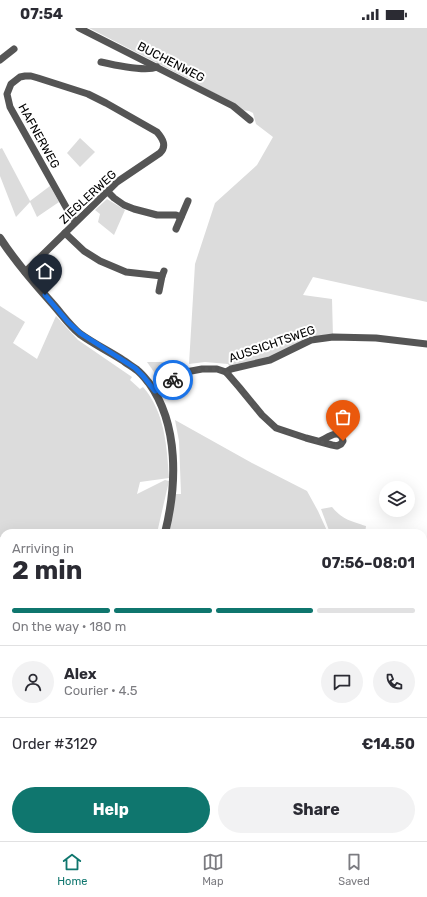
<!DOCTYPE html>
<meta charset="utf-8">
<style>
:root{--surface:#fff;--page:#f2f2f3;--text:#2b2b33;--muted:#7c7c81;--line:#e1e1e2;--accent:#0f766e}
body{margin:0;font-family:Rubik,sans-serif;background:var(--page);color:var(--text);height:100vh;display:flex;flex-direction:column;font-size:15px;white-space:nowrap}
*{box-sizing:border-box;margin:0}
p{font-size:13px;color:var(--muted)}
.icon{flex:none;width:22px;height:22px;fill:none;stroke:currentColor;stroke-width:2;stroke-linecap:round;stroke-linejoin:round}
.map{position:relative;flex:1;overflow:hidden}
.panel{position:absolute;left:0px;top:501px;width:427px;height:312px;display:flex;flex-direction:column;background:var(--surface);border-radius:12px 12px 0 0;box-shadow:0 4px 16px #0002}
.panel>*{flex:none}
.tools{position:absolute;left:379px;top:453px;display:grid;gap:8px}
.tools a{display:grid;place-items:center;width:36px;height:36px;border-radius:50%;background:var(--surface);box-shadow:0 4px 16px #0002;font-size:20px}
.pin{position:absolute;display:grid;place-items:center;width:34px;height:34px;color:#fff;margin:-41px -17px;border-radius:50% 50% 50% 0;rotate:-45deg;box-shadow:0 0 4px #0007}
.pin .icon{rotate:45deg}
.courier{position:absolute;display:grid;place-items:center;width:40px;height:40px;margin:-20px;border:3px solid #1a73e8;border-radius:50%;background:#fff;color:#222;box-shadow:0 1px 5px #0007}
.head em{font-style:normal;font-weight:700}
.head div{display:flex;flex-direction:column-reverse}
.head{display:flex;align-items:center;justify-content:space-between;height:68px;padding:0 12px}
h1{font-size:26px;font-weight:700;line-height:30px}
.bar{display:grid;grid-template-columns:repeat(4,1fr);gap:6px 4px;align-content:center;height:48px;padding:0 12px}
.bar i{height:5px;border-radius:3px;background:var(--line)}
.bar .selected{background:var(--accent)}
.bar p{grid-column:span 4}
.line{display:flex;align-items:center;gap:10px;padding:0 12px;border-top:1px solid var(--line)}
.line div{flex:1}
.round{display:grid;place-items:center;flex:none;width:42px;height:42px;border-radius:21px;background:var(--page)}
.button{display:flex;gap:8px;margin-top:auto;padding:8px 12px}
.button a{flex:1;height:46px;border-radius:24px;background:var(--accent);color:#fff;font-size:16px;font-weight:700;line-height:46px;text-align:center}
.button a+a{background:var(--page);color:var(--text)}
.status{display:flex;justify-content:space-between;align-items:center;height:28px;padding:0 20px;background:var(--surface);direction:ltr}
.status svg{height:11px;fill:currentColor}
.tab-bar{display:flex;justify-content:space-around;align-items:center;height:56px;border-top:1px solid var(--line);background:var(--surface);font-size:11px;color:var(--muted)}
.tab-bar a{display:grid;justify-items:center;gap:2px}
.tab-bar .selected{color:var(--accent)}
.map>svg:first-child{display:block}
.green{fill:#dcdcdc}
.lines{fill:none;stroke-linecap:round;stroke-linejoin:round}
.minor{stroke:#555;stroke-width:7}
.tertiary{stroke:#555;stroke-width:8}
.done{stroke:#595959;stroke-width:4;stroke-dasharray:0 7.2}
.route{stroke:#1a73e8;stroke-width:5}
.labels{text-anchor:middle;stroke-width:4;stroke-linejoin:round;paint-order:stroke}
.street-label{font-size:12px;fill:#000;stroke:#fff}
</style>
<div class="status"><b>07:54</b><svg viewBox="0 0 49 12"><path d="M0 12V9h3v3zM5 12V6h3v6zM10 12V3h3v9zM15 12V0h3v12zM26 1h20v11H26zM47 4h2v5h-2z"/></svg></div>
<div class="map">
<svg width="427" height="813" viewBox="0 0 427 813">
<rect width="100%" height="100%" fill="#fff"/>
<g class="green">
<polygon points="89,0 427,0 427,274 313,249 303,267 332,271 333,309 311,312 290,322 231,341 228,336 205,334 189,336 195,236 215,175 257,137 273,109 256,96 253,85 249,83 242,82 233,75 190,52"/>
<polygon points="80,110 95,124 80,139 67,125"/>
<polygon points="2,120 30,173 50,158 59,174 37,189 30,174 16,189 0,148 0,121"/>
<polygon points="107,171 125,182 114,207 98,194 100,186 95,182"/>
<path d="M0 278 25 294 13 315 37 331 56 288 78 312 113 336 132 349 130 352 140 361 143 359C165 384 167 419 169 450L140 454 137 466 165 452 169 453 157 505H4V508L0 509Z"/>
<polygon points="147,334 183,334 182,338 164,352 159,351"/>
<polygon points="175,392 252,435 307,463 318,483 328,505 168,505 174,466 181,466 179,413"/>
<path d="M332 479C343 492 351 493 366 498L365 505H330L321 481Z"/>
<polygon points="0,527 4,527 4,625 0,626"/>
<polygon points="427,547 427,732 423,731 423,548"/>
<polygon points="4,700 4,809 147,809 147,813 0,813 0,701"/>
<polygon points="423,787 427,789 427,813 385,813 383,809 423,809"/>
<polygon points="249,809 313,809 315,813 251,813"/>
</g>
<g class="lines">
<g class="minor">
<polyline points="79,0 233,78 250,92"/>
<polyline points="0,32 14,21"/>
<path d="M101 34C114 37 145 44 157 39"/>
<polyline points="108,164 114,170 124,177 134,181 157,187 176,187 181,189"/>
<polyline points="176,201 188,173"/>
<polyline points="65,205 84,223 100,233 126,244 162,248"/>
<path d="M25 244 117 154 160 125C167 118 163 111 157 104L106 75 88 66 38 50 31 48H25L20 49 11 56 7 66 10 79 71 188 76 194"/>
<polyline points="159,263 162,248 164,243"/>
<polyline points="226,344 231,341 270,332 311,312 333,309 376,310 427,316"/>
<path d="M155 363 186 344 202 341H217L226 344 239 359 262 387 276 400 306 410 332 417 337 418 341 416 343 413C341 399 327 410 320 413"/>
<polyline points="423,538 427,537"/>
<polyline points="149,809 150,813"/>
<polyline points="196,809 198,813"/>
</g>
<g class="tertiary">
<path d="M0 210C15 233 33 254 51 274 61 285 69 297 80 306 94 316 110 324 124 333 128 336 133 339 137 342 142 346 145 350 149 355 179 397 177 457 165 505"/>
<polyline points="0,701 4,700"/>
<polyline points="423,744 427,745"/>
</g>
</g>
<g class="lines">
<polyline class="done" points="173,352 186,344 202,341 217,341 226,344 231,349 262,387 276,400 306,410 332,417 337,418 341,416 343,413"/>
<polyline class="route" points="45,267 68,294 80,305 135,340 143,348 155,363 173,352"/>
</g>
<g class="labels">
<g class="street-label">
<text transform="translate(171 34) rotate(27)" y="4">BUCHENWEG</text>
<text transform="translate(39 108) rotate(61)" y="4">HAFNERWEG</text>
<text transform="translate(88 169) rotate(-43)" y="4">ZIEGLERWEG</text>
<text transform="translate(272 316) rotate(-19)" y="4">AUSSICHTSWEG</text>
</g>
</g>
</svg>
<div class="tools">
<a><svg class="icon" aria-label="layers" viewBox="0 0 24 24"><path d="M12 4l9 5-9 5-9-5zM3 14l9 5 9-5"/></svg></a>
</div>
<div class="pin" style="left:343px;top:413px;background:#ea580c"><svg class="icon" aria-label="bag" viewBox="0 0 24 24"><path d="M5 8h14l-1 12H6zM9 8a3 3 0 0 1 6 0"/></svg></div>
<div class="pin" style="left:45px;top:267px;background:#1f2937"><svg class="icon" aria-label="home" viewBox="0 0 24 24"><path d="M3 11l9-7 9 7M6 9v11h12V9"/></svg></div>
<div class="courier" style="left:173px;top:352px"><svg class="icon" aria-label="bike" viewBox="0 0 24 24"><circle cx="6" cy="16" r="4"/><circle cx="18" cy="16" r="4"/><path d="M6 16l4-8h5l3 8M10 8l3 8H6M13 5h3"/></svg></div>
<section class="panel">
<div class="head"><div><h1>2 min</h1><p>Arriving in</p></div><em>07:56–08:01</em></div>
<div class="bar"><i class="selected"></i><i class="selected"></i><i class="selected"></i><i></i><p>On the way · 180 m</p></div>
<div class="line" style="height:72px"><a class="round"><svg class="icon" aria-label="person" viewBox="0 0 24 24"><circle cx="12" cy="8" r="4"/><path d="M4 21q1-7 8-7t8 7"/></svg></a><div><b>Alex</b><p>Courier · 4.5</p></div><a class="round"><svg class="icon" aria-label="chat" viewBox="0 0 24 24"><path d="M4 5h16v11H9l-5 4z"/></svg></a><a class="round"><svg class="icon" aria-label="phone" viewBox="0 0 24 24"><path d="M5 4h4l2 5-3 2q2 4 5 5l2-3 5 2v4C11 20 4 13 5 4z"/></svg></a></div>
<div class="line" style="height:52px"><div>Order #3129</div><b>€14.50</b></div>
<div class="button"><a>Help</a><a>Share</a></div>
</section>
</div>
<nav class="tab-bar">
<a class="selected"><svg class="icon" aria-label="home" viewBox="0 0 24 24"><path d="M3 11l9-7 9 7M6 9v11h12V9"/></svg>Home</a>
<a><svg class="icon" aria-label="map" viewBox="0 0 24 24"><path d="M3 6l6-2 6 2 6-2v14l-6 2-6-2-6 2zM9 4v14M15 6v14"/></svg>Map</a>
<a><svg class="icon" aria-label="saved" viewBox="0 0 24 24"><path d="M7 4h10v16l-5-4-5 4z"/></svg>Saved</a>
</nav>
